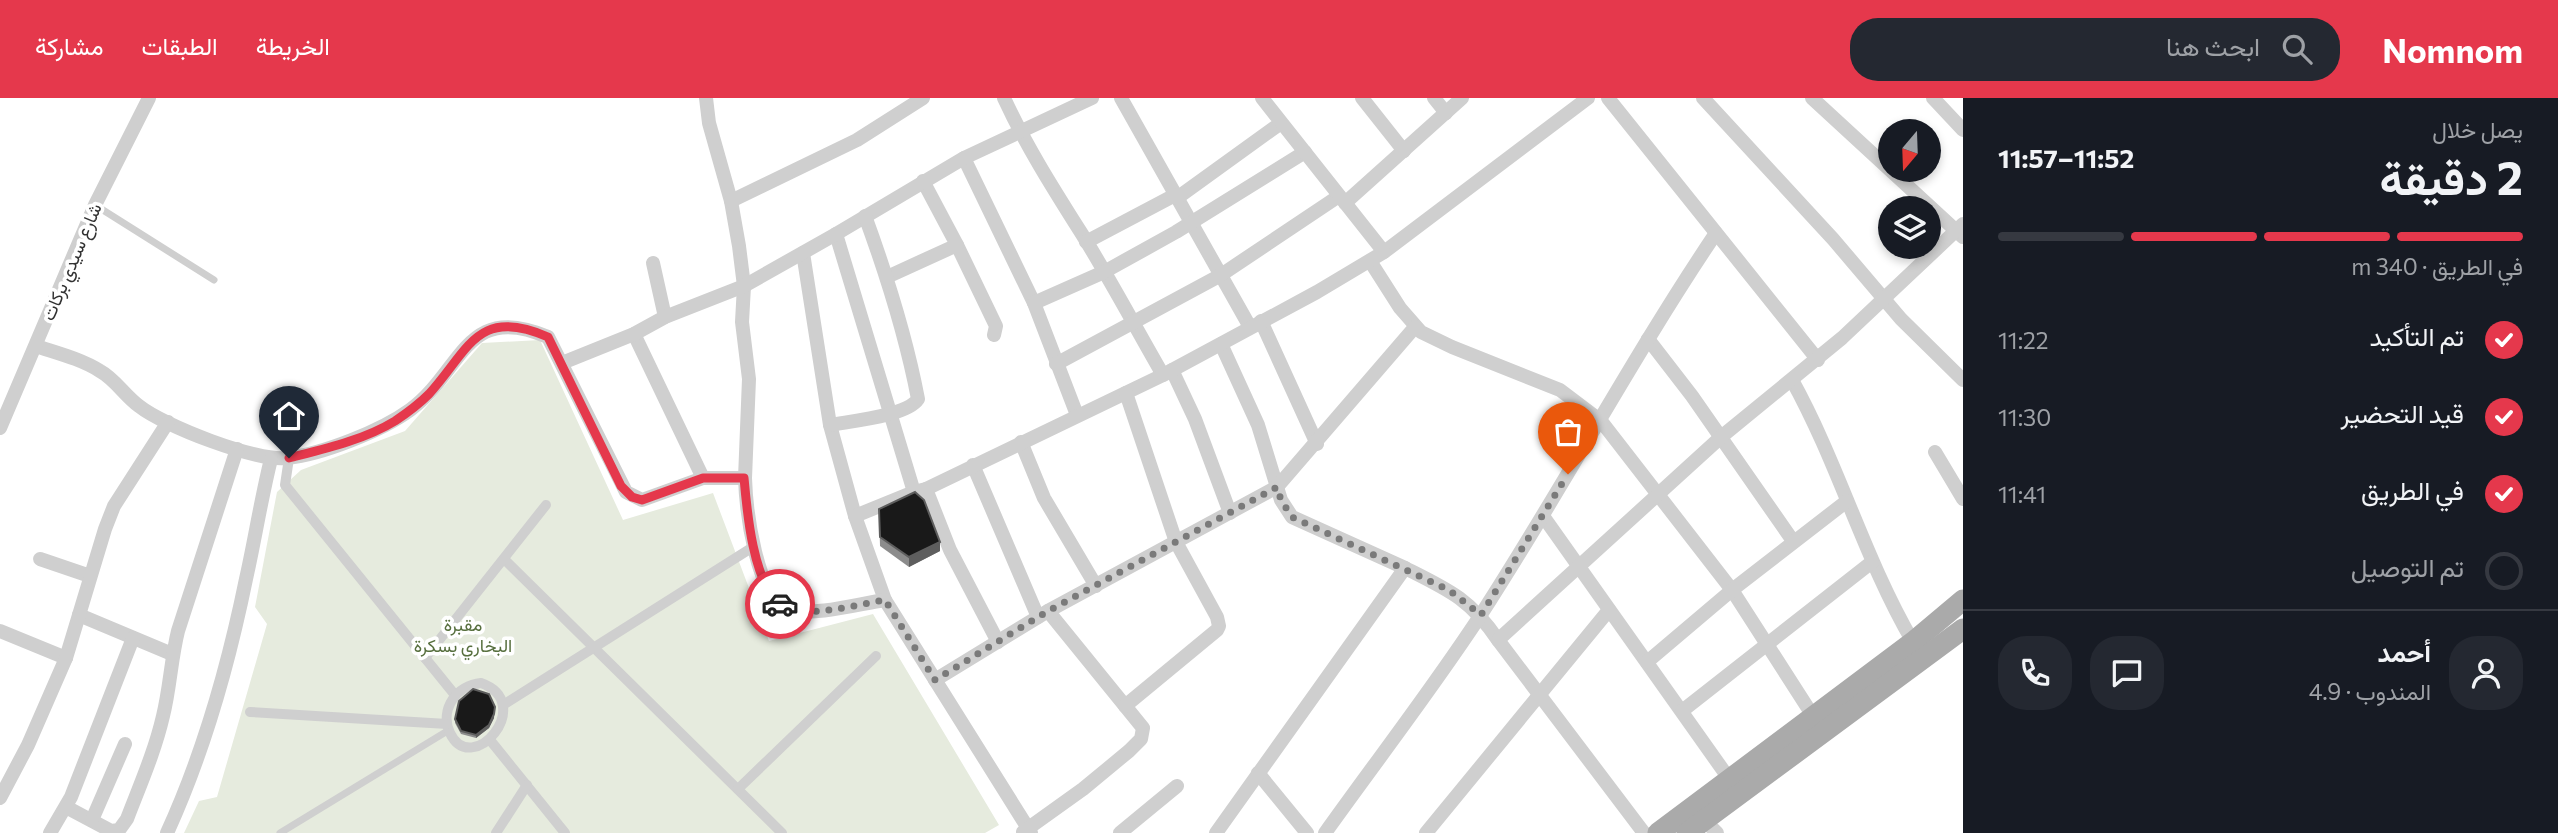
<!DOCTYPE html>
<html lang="ar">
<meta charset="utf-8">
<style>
:root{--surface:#171b24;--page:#242831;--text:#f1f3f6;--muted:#9ea1a6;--line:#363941;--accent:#e5384c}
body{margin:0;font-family:Commissioner,Vazirmatn,sans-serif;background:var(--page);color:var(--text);direction:rtl;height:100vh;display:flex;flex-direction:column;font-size:26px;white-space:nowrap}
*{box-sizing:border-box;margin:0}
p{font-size:23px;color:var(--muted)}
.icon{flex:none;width:38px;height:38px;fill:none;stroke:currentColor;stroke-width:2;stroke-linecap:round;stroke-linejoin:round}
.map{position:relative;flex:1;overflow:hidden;direction:ltr}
.details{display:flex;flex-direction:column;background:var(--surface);width:595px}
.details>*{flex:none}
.needle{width:46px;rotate:199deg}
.fabs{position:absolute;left:1878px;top:21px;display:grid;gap:14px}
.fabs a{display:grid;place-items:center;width:63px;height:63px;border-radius:50%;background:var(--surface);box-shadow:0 4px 10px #0003;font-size:35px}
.pin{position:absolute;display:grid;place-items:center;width:60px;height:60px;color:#fff;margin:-72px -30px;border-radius:50% 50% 50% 0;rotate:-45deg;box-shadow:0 0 7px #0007}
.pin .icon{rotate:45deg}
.courier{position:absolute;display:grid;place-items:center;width:70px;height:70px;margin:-35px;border:5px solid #e5384c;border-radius:50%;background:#fff;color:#222;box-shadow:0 2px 9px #0007}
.headline em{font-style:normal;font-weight:700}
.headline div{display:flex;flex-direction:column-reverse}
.headline{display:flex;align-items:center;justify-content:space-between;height:119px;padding:0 35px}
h1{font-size:46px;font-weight:700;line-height:52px}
.bar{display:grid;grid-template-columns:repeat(4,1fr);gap:10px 7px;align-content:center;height:84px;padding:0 35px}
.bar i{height:9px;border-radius:5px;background:var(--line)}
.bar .on{background:var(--accent)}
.bar p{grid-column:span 4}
.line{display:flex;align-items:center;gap:18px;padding:0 35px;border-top:2px solid var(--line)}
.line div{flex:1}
.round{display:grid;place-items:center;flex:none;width:74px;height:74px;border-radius:28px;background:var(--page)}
ol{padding:0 35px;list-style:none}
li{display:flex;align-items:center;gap:21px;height:77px}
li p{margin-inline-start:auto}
li .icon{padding:7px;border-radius:50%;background:var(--accent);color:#fff;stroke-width:4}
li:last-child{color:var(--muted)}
li i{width:38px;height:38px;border:4px solid var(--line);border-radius:50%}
header{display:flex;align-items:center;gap:42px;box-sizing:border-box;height:98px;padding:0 35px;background:var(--accent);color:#fff}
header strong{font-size:33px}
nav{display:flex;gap:38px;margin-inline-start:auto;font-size:24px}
.search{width:490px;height:63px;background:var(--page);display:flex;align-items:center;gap:18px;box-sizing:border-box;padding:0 24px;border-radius:28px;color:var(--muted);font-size:26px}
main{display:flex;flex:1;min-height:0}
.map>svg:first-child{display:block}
.green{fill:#e6ebde}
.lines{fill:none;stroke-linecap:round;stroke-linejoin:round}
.service{stroke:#cfcfcf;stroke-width:7}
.pedestrian{stroke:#cfcfcf;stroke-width:10}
.minor{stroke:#cfcfcf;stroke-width:14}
.primary{stroke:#aaa;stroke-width:21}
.wall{fill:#8c8c8c}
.shaded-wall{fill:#5e5e5e}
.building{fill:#191919;stroke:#5e5e5e;stroke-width:2}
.done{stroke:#7a7a7a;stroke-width:7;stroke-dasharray:0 12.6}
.route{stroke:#e5384c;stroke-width:9}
.labels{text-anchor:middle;stroke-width:7;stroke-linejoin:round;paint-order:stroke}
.street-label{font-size:18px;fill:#323232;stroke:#fff}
.park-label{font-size:18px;fill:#576f3e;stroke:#fff}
</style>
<header>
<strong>Nomnom</strong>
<div class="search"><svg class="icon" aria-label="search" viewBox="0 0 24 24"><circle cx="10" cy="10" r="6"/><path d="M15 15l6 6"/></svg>ابحث هنا</div>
<nav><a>الخريطة</a><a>الطبقات</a><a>مشاركة</a></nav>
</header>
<main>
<section class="details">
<div class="headline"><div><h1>2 دقيقة</h1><p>يصل خلال</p></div><em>11:52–11:57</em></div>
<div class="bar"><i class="on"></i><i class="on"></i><i class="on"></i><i></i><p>في الطريق · 340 m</p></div>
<ol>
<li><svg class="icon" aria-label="check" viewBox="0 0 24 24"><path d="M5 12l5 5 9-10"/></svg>تم التأكيد<p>11:22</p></li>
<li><svg class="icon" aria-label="check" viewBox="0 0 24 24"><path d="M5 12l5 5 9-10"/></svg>قيد التحضير<p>11:30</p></li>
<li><svg class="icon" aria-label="check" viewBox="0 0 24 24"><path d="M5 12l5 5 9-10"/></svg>في الطريق<p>11:41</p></li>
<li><i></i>تم التوصيل</li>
</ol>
<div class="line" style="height:126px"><a class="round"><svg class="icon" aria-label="person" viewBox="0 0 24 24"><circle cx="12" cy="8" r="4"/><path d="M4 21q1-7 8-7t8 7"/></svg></a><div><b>أحمد</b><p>المندوب · 4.9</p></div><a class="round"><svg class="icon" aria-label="chat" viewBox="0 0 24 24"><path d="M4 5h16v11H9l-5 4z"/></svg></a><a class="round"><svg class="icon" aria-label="phone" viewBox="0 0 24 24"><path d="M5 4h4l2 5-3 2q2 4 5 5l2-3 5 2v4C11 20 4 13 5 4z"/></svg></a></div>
</section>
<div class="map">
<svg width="1963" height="735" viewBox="0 0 1963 735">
<rect width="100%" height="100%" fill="#fff"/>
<polygon class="green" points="540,242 623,422 713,395 769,543 873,516 999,727 985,735 184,735 199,703 217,699 267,526 255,509 277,394 301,372 405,333 482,245"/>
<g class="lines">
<g class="service">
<polyline points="95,107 214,182"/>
<polyline points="280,735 449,632"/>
</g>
<g class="pedestrian">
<polyline points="289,360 285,387 455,597"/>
<polyline points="504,461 782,735"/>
<polyline points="425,560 546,407"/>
<path d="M481 585C537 605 472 681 450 635 439 611 457 587 481 585Z"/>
<polyline points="503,607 753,449"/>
<polyline points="250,614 447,626"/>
<polyline points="490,642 565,735"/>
<polyline points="738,691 876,558"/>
<polyline points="496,735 527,687"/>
</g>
<g class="minor">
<polyline points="706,0 709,25 731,103 739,148 744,188 742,224 749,281 745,380"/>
<path d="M1004 0C1027 50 1056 95 1085 141 1112 185 1137 232 1163 277"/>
<polyline points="1121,0 1250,229"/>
<polyline points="1362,0 1404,53"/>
<polyline points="1434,0 1446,15"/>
<polyline points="1608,0 1818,262"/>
<polyline points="1703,0 1833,141 1901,221 1963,282"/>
<polyline points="1812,0 1963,139"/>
<polyline points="1933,0 1963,32"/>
<polyline points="964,60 1034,205 1077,317"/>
<polyline points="1177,100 1281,25"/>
<polyline points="731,103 857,42 923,0"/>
<polyline points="1345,105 1462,0"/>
<polyline points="836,136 914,394"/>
<polyline points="1086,144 1175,97"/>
<polyline points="957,147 996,228 994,237"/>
<polyline points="1384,154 1588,0"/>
<polyline points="803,155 830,327 855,418 885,502 1031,735"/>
<polyline points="1370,163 1400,210 1421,234 1452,249 1560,292 1601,323 1732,492 1813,618"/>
<polyline points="653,165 665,219"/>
<polyline points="887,179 957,147 923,83"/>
<polyline points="1034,205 1104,174 1176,134 1305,54"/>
<polyline points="1261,223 1317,346"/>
<polyline points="634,236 703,380"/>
<polyline points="1648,241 1692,298 1793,443"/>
<polyline points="1221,246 1258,327 1281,402 1292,419 1405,470"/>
<path d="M36 248C57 255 81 261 100 273 115 281 125 298 139 308 164 328 257 364 287 360 323 356 381 333 410 312 463 273 465 203 548 239L626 394 642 402 703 380H745C746 410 756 503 790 512 816 518 858 506 885 502"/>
<polyline points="562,265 634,236 665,219 744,188 836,136 964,60 1092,0"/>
<polyline points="1056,266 1221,177 1339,98"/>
<polyline points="1172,272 1195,321 1230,415"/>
<path d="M1792 282C1839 367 1864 460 1913 544"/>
<path d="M830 327C851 323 907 318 918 301 906 238 887 178 865 118"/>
<polyline points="0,330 95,107 149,0"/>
<polyline points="1021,344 1044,400 1096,488"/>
<polyline points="1935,354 1963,401"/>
<polyline points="973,367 1038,519"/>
<polyline points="926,391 950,452 998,544"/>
<polyline points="855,418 914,394 926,391 1163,277 1317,194 1384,154 1262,0"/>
<polyline points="1543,418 1730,682"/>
<polyline points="40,461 90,478"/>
<polyline points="1048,513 1277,389 1415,229"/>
<polyline points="79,517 172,556"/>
<polyline points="0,533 66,560"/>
<polyline points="1647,564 1732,492 1847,403"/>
<polyline points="935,582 1048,513 1143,630 1141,641 1129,653 1083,691 1023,734"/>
<polyline points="1125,608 1217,532 1219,528 1217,519 1176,444 1126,295"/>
<polyline points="1682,613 1872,464"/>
<polyline points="1258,675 1307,735"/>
<polyline points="0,700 28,647 66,560 105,431 114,408 168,324"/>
<path d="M66 709 111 733 119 732 127 721C140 687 155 653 163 618 170 590 171 561 178 533L237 351"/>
<polyline points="92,722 125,646"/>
<polyline points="1704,722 1717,735"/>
<polyline points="50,735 71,699 133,540"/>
<path d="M167 735C204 654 228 569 246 481 255 441 261 401 271 361"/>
<polyline points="1120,735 1177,688"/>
<path d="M1216 735 1405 470C1449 492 1470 501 1498 542"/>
<path d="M1325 735C1377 662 1433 590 1482 515 1563 390 1633 258 1716 135"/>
<polyline points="1426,735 1609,512"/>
<polyline points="1644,735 1498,542 1721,339 1842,240 1963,126"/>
</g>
<g class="primary">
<polyline points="1658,735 1913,544 1963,502"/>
<polyline points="1687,735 1963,531"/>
</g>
</g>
<g class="wall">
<polygon points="879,411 940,453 909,469 880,448"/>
<polygon points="495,612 494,620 489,630 476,640 461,636 455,625 455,621"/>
</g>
<g class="shaded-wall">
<polygon points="940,444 940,453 909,469 909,459"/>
<polygon points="494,616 494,620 489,630 476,640 476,637"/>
</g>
<g class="building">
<polygon points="915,394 924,402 940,444 909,459 880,439 879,411"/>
<polygon points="473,591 489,596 495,609 494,616 489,627 476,637 461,633 455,621 459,603"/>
</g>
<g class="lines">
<path class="done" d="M780 506C800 523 860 506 885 502L935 582 1048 513 1277 389 1281 402 1292 419 1449 492 1481 517 1568 376"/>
<path class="route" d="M289 360C324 351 364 342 395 323 407 315 419 306 429 296 469 252 477 208 548 239L621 388 632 399 642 402 703 380H744C747 414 753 484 780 506"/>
</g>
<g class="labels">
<g class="street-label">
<text transform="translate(72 164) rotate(-67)" y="6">شارع سيدي بركات</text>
</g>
<g class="park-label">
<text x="463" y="533">مقبرة<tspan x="463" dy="21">البخاري بسكرة</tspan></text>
</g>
</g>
</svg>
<div class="fabs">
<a><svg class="needle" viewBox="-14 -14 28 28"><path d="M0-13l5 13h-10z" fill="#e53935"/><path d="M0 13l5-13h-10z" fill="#9ea1a6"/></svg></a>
<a><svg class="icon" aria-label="layers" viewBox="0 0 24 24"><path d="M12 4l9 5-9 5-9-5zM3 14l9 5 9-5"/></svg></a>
</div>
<div class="pin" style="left:1568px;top:376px;background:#ea580c"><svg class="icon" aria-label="bag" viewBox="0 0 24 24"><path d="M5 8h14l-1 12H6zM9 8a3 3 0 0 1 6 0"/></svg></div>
<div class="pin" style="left:289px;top:360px;background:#1f2937"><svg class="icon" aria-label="home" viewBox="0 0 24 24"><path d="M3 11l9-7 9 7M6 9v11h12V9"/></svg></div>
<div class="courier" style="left:780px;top:506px"><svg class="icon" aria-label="car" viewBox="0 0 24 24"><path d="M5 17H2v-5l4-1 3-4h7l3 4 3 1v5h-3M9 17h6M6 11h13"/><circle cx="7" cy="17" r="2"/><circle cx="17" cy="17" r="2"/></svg></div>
</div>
</main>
